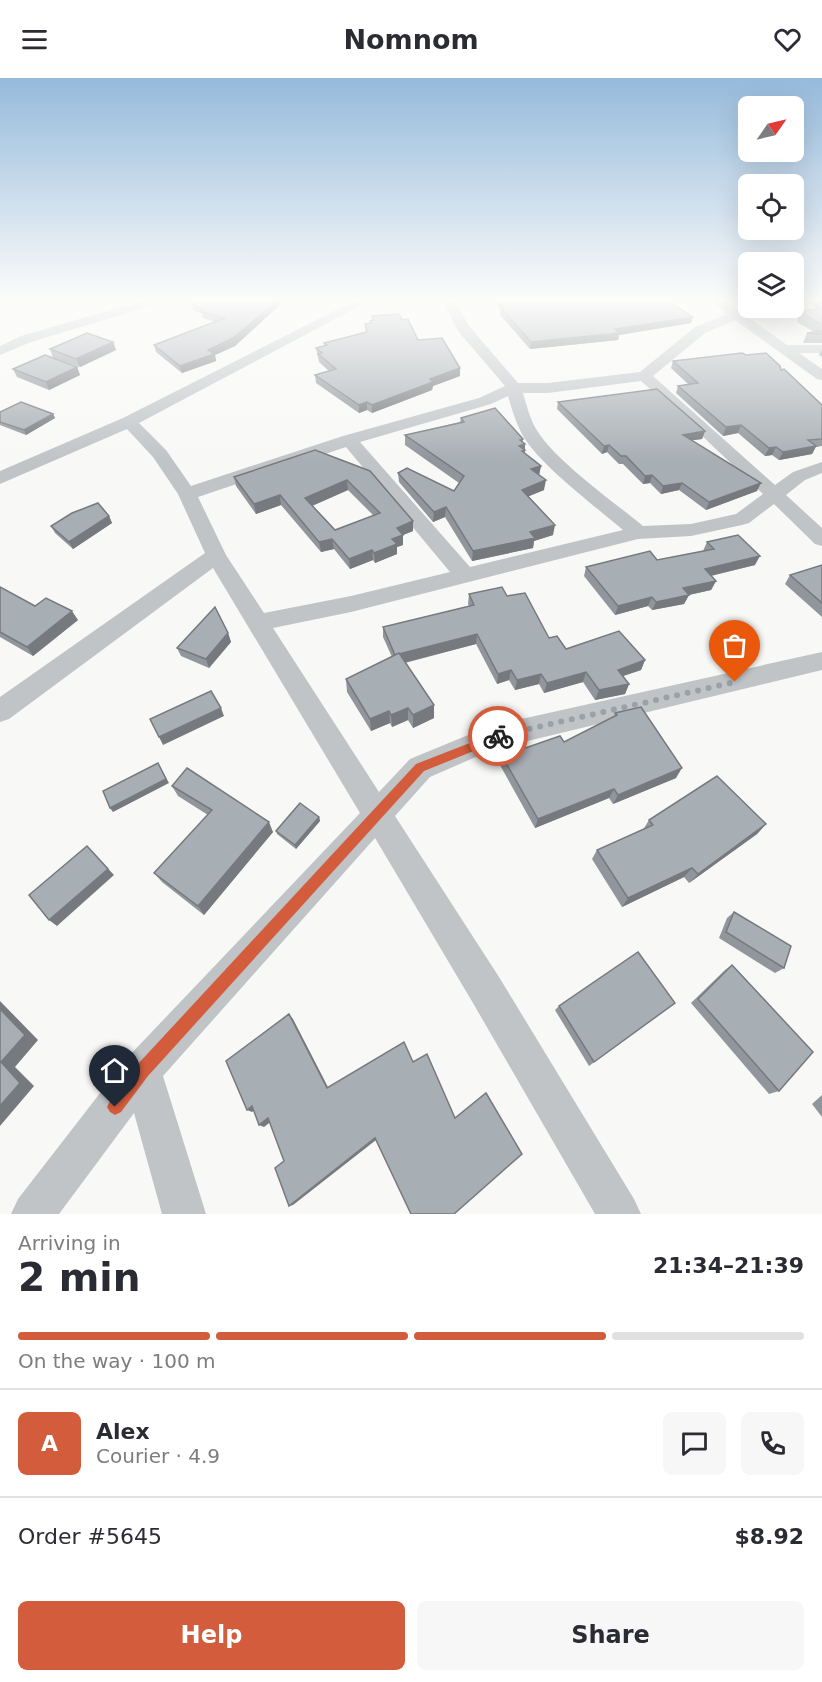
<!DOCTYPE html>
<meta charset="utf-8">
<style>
:root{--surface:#fff;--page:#f7f7f7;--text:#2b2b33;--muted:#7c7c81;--line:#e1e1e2;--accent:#d35c3c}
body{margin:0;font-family:"DejaVu Sans",sans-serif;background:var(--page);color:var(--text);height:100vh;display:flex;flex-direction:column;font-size:22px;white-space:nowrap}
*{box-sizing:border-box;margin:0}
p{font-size:20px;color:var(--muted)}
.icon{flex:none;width:33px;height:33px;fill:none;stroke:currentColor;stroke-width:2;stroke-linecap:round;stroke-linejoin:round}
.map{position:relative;height:1136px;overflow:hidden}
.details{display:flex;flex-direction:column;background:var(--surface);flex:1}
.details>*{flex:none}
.needle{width:39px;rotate:56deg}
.tools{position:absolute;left:738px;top:18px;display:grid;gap:12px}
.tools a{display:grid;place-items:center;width:66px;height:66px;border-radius:9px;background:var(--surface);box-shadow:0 6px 24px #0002;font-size:30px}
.pin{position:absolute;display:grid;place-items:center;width:51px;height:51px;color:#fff;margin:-62px -26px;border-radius:50% 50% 50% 0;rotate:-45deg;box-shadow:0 0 6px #0007}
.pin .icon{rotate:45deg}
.courier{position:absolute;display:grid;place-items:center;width:60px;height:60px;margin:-30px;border:4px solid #d35c3c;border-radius:50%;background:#fff;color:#222;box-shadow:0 2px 8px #0007}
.summary em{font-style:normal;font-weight:700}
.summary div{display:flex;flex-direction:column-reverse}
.summary{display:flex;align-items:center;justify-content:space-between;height:102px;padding:0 18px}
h1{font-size:39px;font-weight:700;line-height:45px}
.bar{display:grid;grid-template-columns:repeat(4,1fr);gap:9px 6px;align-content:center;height:72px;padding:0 18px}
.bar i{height:8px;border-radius:4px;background:var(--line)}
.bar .on{background:var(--accent)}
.bar p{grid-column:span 4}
.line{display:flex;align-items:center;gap:15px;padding:0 18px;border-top:2px solid var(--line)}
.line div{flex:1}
.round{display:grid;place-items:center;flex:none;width:63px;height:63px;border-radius:9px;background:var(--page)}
.action{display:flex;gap:12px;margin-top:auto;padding:12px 18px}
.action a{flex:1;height:69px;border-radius:9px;background:var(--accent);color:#fff;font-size:24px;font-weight:700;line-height:69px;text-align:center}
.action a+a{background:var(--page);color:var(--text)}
header{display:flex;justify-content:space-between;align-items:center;height:78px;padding:0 18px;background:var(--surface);font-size:27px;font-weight:700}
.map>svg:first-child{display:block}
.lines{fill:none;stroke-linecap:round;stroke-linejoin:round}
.street{fill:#c0c4c7;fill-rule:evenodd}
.wall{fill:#90969b;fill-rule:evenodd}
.shaded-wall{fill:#767a7e}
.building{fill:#a8afb4;stroke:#767a7e;stroke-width:1.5;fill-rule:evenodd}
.route{fill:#d35c3c}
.done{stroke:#99a2a8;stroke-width:6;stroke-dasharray:0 10.8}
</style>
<header><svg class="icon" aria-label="menu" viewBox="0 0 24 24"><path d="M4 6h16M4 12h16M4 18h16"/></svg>Nomnom<svg class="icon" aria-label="heart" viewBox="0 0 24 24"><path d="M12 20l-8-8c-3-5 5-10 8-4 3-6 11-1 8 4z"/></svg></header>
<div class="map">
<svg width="822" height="1136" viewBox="0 0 822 1136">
<rect width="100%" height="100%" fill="#f8f8f6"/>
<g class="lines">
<g class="street">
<polygon points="141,223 159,223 157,226 31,264 0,277 0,268 21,258"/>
<path d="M354 223H369L139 345 166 372 191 408 343 358 479 320 505 308 458 253 443 223H455L469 248 518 305H548L640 294 695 249 727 236 711 223H725L787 267H822V275H799L822 291V302L817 301 735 242 705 255 653 298 775 407 793 394 822 384V395L805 402 786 417 822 450V468L815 466 774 426 749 445 742 447 691 458 638 461 351 534 273 550 379 714 410 681 490 648 822 574V592L494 671 430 699 395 738 499 899 634 1121 641 1136H595L473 925 375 760 163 998 206 1136H162L134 1035 59 1136H11L18 1121 128 979 360 735 213 490 9 641 0 644V619L205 475 178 416 153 379 127 351 0 406V393L123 340ZM641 303 696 352 763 416 736 436 691 446 643 448C614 424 557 384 538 354 530 342 527 328 523 315H548ZM508 318C512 332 516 345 523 358 541 388 595 428 623 452L470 489 360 364 491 326ZM346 369 450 494 351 518 264 535 226 477 198 419Z"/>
</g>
</g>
<g class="wall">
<polygon points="494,223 668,223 691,245 619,257 618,262 530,271 500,237 500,232"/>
<polygon points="810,223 822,223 822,265 803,265 807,255 814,254 797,244 798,242 797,242 802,233 817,230 809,225"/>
<polygon points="282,225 235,268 215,277 216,283 182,295 156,274 154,267 216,244 203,240 202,236 193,232 192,226"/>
<polygon points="372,238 402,242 418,262 460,298 433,308 432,312 372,335 367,332 359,335 316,305 315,297 329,293 319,284 316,270 324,268 324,265 366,254 365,246 370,245 370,243 372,243"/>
<polygon points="113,264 116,272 80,289 53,280 50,271"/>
<polygon points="822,271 822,279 819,277"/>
<polygon points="746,277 781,292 822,327 822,368 816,369 812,376 779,382 772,377 765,378 738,355 723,358 676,315 678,308 688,306 671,290 673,283"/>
<polygon points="77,289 80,297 49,312 17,299 13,291"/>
<polygon points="558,324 705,353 702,361 692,362 757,413 706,432 679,412 661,416 650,405 643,406 623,386 619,386 607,374 602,376 557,331"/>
<polygon points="0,334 53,336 55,340 26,357 0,347"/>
<polygon points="461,340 525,366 525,376 541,388 539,397 544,412 528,418 553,457 534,463 533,470 472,483 445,439 433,444 399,404 398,395 454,413 459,405 405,367 405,357 460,344"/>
<path d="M315 372 413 443V453L403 457V467L397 469V476L375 485 373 482 350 491 334 471 321 474 281 427 256 436 236 408 234 399ZM348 412 374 438 335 452 312 428Z"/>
<polygon points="109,438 112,445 73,471 55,455 51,448"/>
<polygon points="707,464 755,487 711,498 716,503 711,512 689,517 684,526 652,532 648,528 615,537 584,498 586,489 657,482 703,473"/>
<polygon points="822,487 822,539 785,506 790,497"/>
<polygon points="0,509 35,528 78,542 33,578 0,559"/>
<polygon points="469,516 507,518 549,560 566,571 645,582 641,592 623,598 629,606 625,616 595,622 583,604 544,615 539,606 515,612 509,602 497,606 476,566 405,585 434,627 434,640 413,650 408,642 392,649 390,645 371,653 347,614 346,601 392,579 383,559 383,549 469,528 468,526"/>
<polygon points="228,555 231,564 209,590 181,578 177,570"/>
<polygon points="615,635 676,700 613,726 609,720 535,750 500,687 502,678 564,664 614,638"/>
<polygon points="172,708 273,754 204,837 162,804 154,795 208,737 178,718"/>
<polygon points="319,739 320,743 296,771 277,756 276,753"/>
<polygon points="649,742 766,746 757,756 689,805 684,799 622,829 592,781 597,772 643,752"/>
<polygon points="734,834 784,890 775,895 719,860 727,840"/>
<polygon points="732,887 779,1013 769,1016 691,925 725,892"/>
<polygon points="675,925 589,988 555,932 559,928"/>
<polygon points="822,1017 822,1039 812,1026"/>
</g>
<g class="shaded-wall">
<polygon points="277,223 282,223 282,225 235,268 215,277 216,283 182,295 180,288 208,272"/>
<polygon points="693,239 691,245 619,257 618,262 530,271 531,264"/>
<polygon points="113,264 116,272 80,289 76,281"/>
<polygon points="77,289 80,297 49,312 46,304"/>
<polygon points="460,290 460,298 433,308 432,312 372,335 372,327 430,301"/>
<polygon points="367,324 367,332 359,335 359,327"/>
<polygon points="53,336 55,340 26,357 24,352"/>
<polygon points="741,347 738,355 723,358 726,349"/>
<polygon points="705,353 702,361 680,364 683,357"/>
<polygon points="523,361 522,367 525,366 524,382 517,377 520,362"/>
<polygon points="609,367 607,374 602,376 604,368"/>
<polygon points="816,368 812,376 779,382 783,374"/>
<polygon points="776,369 772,377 765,378 769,370"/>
<polygon points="541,388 539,397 531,391"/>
<polygon points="652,397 650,405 643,406 645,398"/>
<polygon points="347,402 348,412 307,430 305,420"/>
<polygon points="546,402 544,412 520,422 522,412"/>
<polygon points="682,405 679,412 661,416 663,408"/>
<polygon points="761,405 757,413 706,432 709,424"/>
<polygon points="280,417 281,427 256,436 254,426"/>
<polygon points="446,429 445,439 433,444 434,434"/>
<polygon points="109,438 112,445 73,471 69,464"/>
<polygon points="413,443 413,453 403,457 403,467 397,469 397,476 375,485 374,475 392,461 397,450"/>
<polygon points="555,447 553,457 534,463 533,470 472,483 473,473 530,454"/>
<polygon points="332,461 334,471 321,474 319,464"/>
<polygon points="372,472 373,482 350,491 349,481"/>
<polygon points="760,478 755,487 701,500 705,491"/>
<polygon points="716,503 711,512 679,519 683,510"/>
<polygon points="689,517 684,526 652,532 656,524"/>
<polygon points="652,519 648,528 615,537 618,528"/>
<polygon points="72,533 78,542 33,578 27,569"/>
<polygon points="228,555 231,564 209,590 206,581"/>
<polygon points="477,556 476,566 395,587 395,577"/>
<polygon points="645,582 641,592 614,601 618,592"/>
<polygon points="511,592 509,602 497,606 498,596"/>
<polygon points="586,594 583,604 544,615 547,605"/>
<polygon points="541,596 539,606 515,612 517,602"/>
<polygon points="629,606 625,616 595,622 599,612"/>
<polygon points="434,627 434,640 413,650 413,637"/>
<polygon points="221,630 224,638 163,667 159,659"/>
<polygon points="408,630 408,642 392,649 391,637"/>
<polygon points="389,633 390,645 371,653 370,641"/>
<polygon points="158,685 169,705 113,734 110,730"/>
<polygon points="682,690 676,700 613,726 618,717"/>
<polygon points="614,711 609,720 535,750 538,741"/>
<polygon points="319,739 320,743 296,771 295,767"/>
<polygon points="269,744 273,754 204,837 198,828"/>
<polygon points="766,746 757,756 689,805 698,796"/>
<polygon points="87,768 114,797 57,848 49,842"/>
<polygon points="692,790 684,799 622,829 628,820"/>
<polygon points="0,923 38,962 15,989 34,1008 0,1048"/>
<polygon points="289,936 293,941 330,1013 327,1010"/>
<polygon points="252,1028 256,1031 252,1034 247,1032"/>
<polygon points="268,1040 273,1042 264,1049 259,1047"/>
<polygon points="375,1060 376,1062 293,1127 289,1128"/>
</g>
<g class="building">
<polygon points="198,223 277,223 233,260 208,272 214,276 180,288 154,267 225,240 201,233 205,231 192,226"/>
<polygon points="499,223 668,223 693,239 615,251 619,255 531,264 501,230 504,230"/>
<polygon points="822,230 822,247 802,235 805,234 802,233"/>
<polygon points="399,236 402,242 408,241 418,262 442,260 460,290 430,301 433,304 372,327 367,324 359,327 315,297 336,291 318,276 322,275 316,270 327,267 324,265 367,254 365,246 371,245 370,243 374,242 372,238"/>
<polygon points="822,253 822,256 807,255"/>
<polygon points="87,255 113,264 76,281 50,271"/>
<polygon points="742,275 746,277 766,275 780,288 781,292 784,291 822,327 822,361 808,362 816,368 783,374 776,369 769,370 741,347 726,349 678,308 698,305 673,283"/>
<polygon points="45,277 77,289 46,304 13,291"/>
<polygon points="657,311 705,353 683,357 761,405 709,424 682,405 663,408 652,397 645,398 626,378 621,378 609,367 604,368 558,324"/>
<polygon points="21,324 53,336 24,352 0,344 0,334"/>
<polygon points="495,330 523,361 520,362 525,366 519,368 525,372 522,373 541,388 531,391 546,402 522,412 555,447 530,454 535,460 473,473 446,429 434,434 398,395 407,390 454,413 464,398 405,357 464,344 461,340"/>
<path d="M315 372 370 393 413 443 397 450 403 457 392 461 397 466 374 475 372 472 349 481 332 461 319 464 280 417 254 426 234 399ZM347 402 380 435 335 452 305 420Z"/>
<polygon points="98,425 109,438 69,464 51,448 72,435"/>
<polygon points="738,457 760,478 705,491 716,503 683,510 689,517 656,524 652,519 618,528 586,489 650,473 657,482 714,471 707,464"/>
<polygon points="822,487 822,525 790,497"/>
<polygon points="0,509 35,528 46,520 72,533 27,569 0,554"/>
<polygon points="502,509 507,518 525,515 549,560 557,558 566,571 619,553 645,582 618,592 629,606 599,612 586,594 547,605 541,596 517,602 511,592 498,596 477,556 395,577 383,549 474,527 469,516"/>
<polygon points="215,529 228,555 206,581 177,570"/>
<polygon points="399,575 434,627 413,637 408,630 391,637 389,633 370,641 346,601"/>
<polygon points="211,613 221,630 159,659 150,641"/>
<polygon points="641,629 682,690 618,717 614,711 538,741 502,678 560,658 564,664 617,637 615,635"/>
<polygon points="158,685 166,701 110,730 103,713"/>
<polygon points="187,690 269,744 198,828 154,795 212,732 172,708"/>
<polygon points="717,698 766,746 698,796 692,790 628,820 597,772 653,747 649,742"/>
<polygon points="300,725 319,739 295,767 276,753"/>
<polygon points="87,768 108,791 49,842 29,817"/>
<polygon points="734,834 791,868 784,890 726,854"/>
<polygon points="638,874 675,925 594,984 559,928"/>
<polygon points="732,887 813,974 779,1013 698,921"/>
<polygon points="0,931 25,957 1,984 20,1005 0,1028"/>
<polygon points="289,936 327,1010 404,964 413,984 427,976 455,1040 486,1015 522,1076 454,1136 411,1136 375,1060 289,1128 275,1090 284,1083 268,1040 259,1047 252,1028 247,1032 226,983"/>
</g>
<linearGradient id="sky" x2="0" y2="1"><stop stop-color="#95badb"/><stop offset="0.58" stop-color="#fcfcfb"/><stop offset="1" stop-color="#fcfcfb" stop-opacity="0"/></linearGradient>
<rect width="822" height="382" fill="url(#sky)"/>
<polygon class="route" points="498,654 501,655 501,662 424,693 148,998 121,1034 115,1037 110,1034 107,1029 110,1023 137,987 416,686"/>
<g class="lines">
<polyline class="done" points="498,658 735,604"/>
</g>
</svg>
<div class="tools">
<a><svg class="needle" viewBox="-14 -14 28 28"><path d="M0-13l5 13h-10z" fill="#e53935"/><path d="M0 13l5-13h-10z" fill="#7c7c81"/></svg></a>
<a><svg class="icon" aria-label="locate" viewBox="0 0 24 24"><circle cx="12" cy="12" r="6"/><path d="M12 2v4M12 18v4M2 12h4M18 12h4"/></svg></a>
<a><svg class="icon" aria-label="layers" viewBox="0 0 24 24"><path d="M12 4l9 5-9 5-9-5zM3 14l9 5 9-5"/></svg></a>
</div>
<div class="pin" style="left:735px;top:604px;background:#ea580c"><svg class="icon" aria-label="bag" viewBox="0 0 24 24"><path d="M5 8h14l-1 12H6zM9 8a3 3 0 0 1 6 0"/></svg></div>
<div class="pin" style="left:115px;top:1029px;background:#1f2937"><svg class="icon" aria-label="home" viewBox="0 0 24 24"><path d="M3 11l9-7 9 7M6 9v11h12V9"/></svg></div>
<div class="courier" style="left:498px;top:658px"><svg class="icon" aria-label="bike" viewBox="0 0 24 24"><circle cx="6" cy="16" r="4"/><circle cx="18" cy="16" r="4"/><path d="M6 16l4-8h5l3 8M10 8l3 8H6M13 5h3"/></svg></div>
</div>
<section class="details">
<div class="summary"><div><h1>2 min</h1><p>Arriving in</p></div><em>21:34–21:39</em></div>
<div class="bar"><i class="on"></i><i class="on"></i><i class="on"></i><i></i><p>On the way · 100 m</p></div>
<div class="line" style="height:108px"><b class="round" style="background:var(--accent);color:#fff">A</b><div><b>Alex</b><p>Courier · 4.9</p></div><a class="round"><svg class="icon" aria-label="chat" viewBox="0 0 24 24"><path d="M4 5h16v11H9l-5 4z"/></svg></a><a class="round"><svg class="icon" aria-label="phone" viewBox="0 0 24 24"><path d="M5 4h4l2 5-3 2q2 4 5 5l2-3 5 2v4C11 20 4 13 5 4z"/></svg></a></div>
<div class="line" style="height:78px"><div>Order #5645</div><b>$8.92</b></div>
<div class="action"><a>Help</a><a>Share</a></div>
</section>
